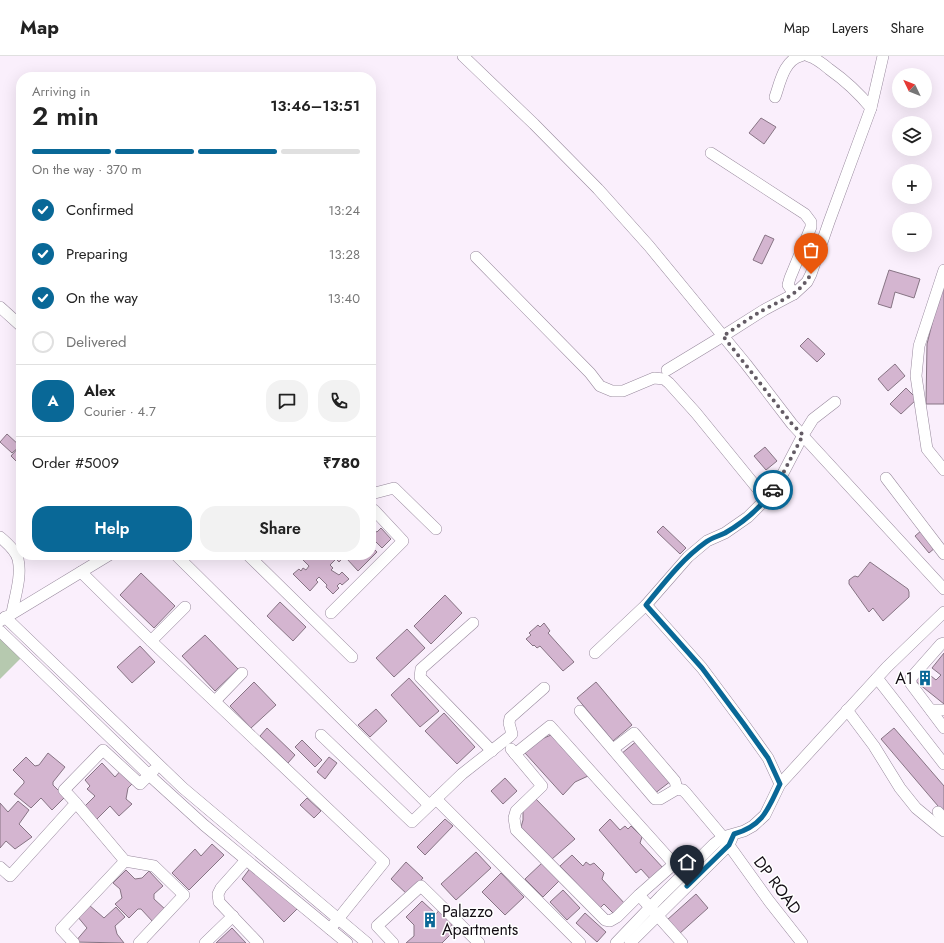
<!DOCTYPE html>
<meta charset="utf-8">
<style>
:root{--surface:#fff;--page:#f2f2f2;--text:#222;--muted:#767676;--line:#e0e0e0;--accent:#096897}
body{margin:0;font-family:Jost,sans-serif;background:var(--page);color:var(--text);height:100vh;display:flex;flex-direction:column;font-size:15px;white-space:nowrap}
*{box-sizing:border-box;margin:0}
p{font-size:13px;color:var(--muted)}
.icon{flex:none;width:22px;height:22px;fill:none;stroke:currentColor;stroke-width:2;stroke-linecap:round;stroke-linejoin:round}
.map{position:relative;flex:1;overflow:hidden}
.details{position:absolute;left:16px;top:16px;width:360px;height:488px;display:flex;flex-direction:column;background:var(--surface);border-radius:16px;box-shadow:0 4px 16px #0002}
.details>*{flex:none}
.needle{width:26px;rotate:313deg}
.fabs{position:absolute;left:892px;top:12px;display:grid;gap:8px}
.fabs a{display:grid;place-items:center;width:40px;height:40px;border-radius:50%;background:var(--surface);box-shadow:0 4px 16px #0002;font-size:20px}
.pin{position:absolute;display:grid;place-items:center;width:34px;height:34px;color:#fff;margin:-41px -17px;border-radius:50% 50% 50% 0;rotate:-45deg;box-shadow:0 0 4px #0007}
.pin .icon{rotate:45deg}
.courier{position:absolute;display:grid;place-items:center;width:40px;height:40px;margin:-20px;border:3px solid #096897;border-radius:50%;background:#fff;color:#222;box-shadow:0 1px 5px #0007}
.overview em{font-style:normal;font-weight:600}
.overview div{display:flex;flex-direction:column-reverse}
.overview{display:flex;align-items:center;justify-content:space-between;height:68px;padding:0 16px}
h1{font-size:26px;font-weight:600;line-height:30px}
.bar{display:grid;grid-template-columns:repeat(4,1fr);gap:6px 4px;align-content:center;height:48px;padding:0 16px}
.bar i{height:5px;border-radius:3px;background:var(--line)}
.bar .current{background:var(--accent)}
.bar p{grid-column:span 4}
.line{display:flex;align-items:center;gap:10px;padding:0 16px;border-top:1px solid var(--line)}
.line div{flex:1}
.round{display:grid;place-items:center;flex:none;width:42px;height:42px;border-radius:16px;background:var(--page)}
ol{padding:0 16px;list-style:none}
li{display:flex;align-items:center;gap:12px;height:44px}
li p{margin-inline-start:auto}
li .icon{padding:4px;border-radius:50%;background:var(--accent);color:#fff;stroke-width:4}
li:last-child{color:var(--muted)}
li i{width:22px;height:22px;border:2px solid var(--line);border-radius:50%}
.cta{display:flex;gap:8px;margin-top:auto;padding:8px 16px}
.cta a{flex:1;height:46px;border-radius:16px;background:var(--accent);color:#fff;font-size:16px;font-weight:600;line-height:46px;text-align:center}
.cta a+a{background:var(--page);color:var(--text)}
header{display:flex;align-items:center;gap:24px;box-sizing:border-box;height:56px;padding:0 20px;background:var(--surface);border-bottom:1px solid var(--line)}
header strong{font-size:19px}
nav{display:flex;gap:22px;margin-inline-start:auto;font-size:14px}
.map>svg:first-child{display:block}
.green{fill:#b6c9af}
.building{fill:#d4b5d0;stroke:#877484}
.lines{fill:none;stroke-linecap:round;stroke-linejoin:round}
.minor-casing{stroke:#98899d;stroke-width:12}
.minor{stroke:#fff;stroke-width:11}
.done{stroke:#645c65;stroke-width:4;stroke-dasharray:0 7.2}
.route{stroke:#096897;stroke-width:5}
.labels{text-anchor:middle;stroke-width:3;stroke-linejoin:round;paint-order:stroke}
.poi-label{font-size:16px;fill:#130d14;stroke:#fff;text-anchor:end}
.street-label{font-size:16px;fill:#130d14;stroke:#fff}
</style>
<header>
<strong>Map</strong>
<nav><a>Map</a><a>Layers</a><a>Share</a></nav>
</header>
<div class="map">
<svg width="944" height="887" viewBox="0 0 944 887">
<rect width="100%" height="100%" fill="#faeffc"/>
<polygon class="green" points="0,580 22,601 0,623"/>
<g class="building">
<polygon points="761,62 776,71 764,88 749,77"/>
<polygon points="765,179 774,183 762,208 753,204"/>
<polygon points="889,214 920,223 914,242 895,236 891,252 878,248"/>
<polygon points="944,228 944,348 926,348 927,288 939,240"/>
<polygon points="808,282 825,298 817,306 800,290"/>
<polygon points="895,308 905,320 888,335 878,323"/>
<polygon points="906,332 917,343 901,358 890,348"/>
<polygon points="7,378 20,390 12,397 0,386"/>
<polygon points="20,390 21,390 21,410 11,400"/>
<polygon points="765,391 777,405 766,414 754,400"/>
<polygon points="663,470 686,492 680,498 657,476"/>
<polygon points="381,472 391,483 382,492 376,486 372,491 377,496 358,515 347,503 351,499 371,499 371,478 375,475 377,476"/>
<polygon points="922,474 936,491 929,497 915,480"/>
<polygon points="296,499 342,499 344,501 339,506 336,503 330,509 333,512 331,514 339,519 342,516 349,523 342,529 340,527 337,530 339,532 333,538 326,531 327,529 319,521 316,524 318,526 310,535 293,518 299,513 301,515 303,512 306,514 309,510 301,502 299,504 295,500"/>
<polygon points="870,506 908,533 909,536 909,541 883,565 873,552 869,556 849,528 849,524 853,521 855,520 858,521"/>
<polygon points="141,517 175,550 154,572 120,539"/>
<polygon points="445,539 462,557 431,588 414,570"/>
<polygon points="280,546 306,571 293,585 267,560"/>
<polygon points="544,567 550,575 548,577 574,606 563,615 540,590 537,592 534,589 533,590 526,583 531,579 529,577 538,569 540,571"/>
<polygon points="407,573 425,592 394,621 376,602"/>
<polygon points="205,579 238,613 215,635 182,600"/>
<polygon points="140,590 155,606 132,627 117,611"/>
<polygon points="944,597 944,648 914,624 919,618 922,621 926,616 936,624 941,619 932,612"/>
<polygon points="409,622 439,655 420,671 391,639"/>
<polygon points="254,626 276,649 251,672 230,650"/>
<polygon points="596,626 632,669 613,685 577,642"/>
<polygon points="376,653 387,665 370,681 358,669"/>
<polygon points="444,657 475,691 457,708 425,675"/>
<polygon points="267,672 295,699 288,707 260,680"/>
<polygon points="894,672 944,730 944,757 881,683"/>
<polygon points="551,679 588,720 575,726 563,739 525,697 537,685"/>
<polygon points="302,684 322,704 315,711 295,691"/>
<polygon points="638,684 671,725 654,738 621,698"/>
<polygon points="48,697 65,711 53,726 53,729 65,741 52,754 41,742 31,752 14,738 24,727 24,725 13,714 26,701 35,710 39,709"/>
<polygon points="329,701 337,707 325,723 317,716"/>
<polygon points="102,707 115,721 122,713 134,726 128,732 126,743 132,748 119,760 110,750 96,764 83,752 95,740 87,733 90,730 85,724"/>
<polygon points="505,722 517,735 503,748 491,735"/>
<polygon points="534,741 575,783 552,803 521,771 523,764 523,751"/>
<polygon points="307,742 321,755 314,762 300,749"/>
<polygon points="18,745 29,754 19,768 32,781 15,793 6,785 0,792 0,747 8,756"/>
<polygon points="445,763 453,770 425,799 417,791"/>
<polygon points="610,763 620,774 625,770 628,773 631,770 642,781 640,787 664,813 651,824 641,813 636,817 599,774"/>
<polygon points="212,788 224,799 189,834 172,817 195,793 201,800"/>
<polygon points="476,796 491,812 456,844 441,828"/>
<polygon points="572,799 583,810 586,806 590,809 594,807 604,817 602,823 626,849 615,859 604,848 600,852 560,810"/>
<polygon points="406,806 423,822 408,839 391,823"/>
<polygon points="542,807 559,825 543,841 525,823"/>
<polygon points="251,811 300,850 284,866 242,823"/>
<polygon points="126,814 135,823 142,822 149,815 163,830 154,838 154,843 166,854 153,866 141,853 138,853 129,862 115,848 122,842 120,833 113,827"/>
<polygon points="501,817 524,841 505,859 482,836"/>
<polygon points="563,834 580,852 567,864 550,846"/>
<polygon points="696,838 708,852 679,878 667,864"/>
<polygon points="422,845 436,858 441,852 454,866 450,871 454,875 442,887 406,887 414,880 414,869 406,861"/>
<polygon points="89,849 104,862 116,851 125,861 115,870 117,878 124,887 75,886 87,872 77,860"/>
<polygon points="585,857 606,876 597,886 576,867"/>
<polygon points="232,872 246,887 216,887"/>
</g>
<g class="lines">
<defs>
<g id="minor">
<polyline points="463,0 534,68 598,133 649,190 746,308 792,368 944,533"/>
<path d="M808 0C816 2 823 8 829 13 846 25 858 36 871 52"/>
<path d="M775 41C780 27 784 4 801 0"/>
<polyline points="711,97 805,158 811,166 811,171 790,222 788,229 794,238"/>
<polyline points="476,201 590,317 600,330 612,335 623,335 654,322 664,323 669,327 696,357 766,443"/>
<polyline points="944,214 919,290 916,320 927,393 944,414"/>
<polyline points="0,251 21,270"/>
<polyline points="667,314 723,280 764,254 794,238 807,226 811,218 829,166 871,52 883,0"/>
<polyline points="886,422 944,498"/>
<polyline points="371,438 394,432 436,473"/>
<path d="M0 481C6 486 16 495 18 503 22 520 15 540 12 557"/>
<polyline points="176,499 429,749"/>
<polyline points="248,499 352,601"/>
<polyline points="81,516 151,585 384,806 330,873"/>
<polyline points="646,549 702,612 743,667 768,702 780,728"/>
<polyline points="331,557 403,485 374,454 371,455"/>
<polyline points="5,561 183,732 367,887"/>
<polyline points="0,565 109,499"/>
<polyline points="473,567 421,613 420,621 492,695"/>
<polyline points="0,575 149,719 204,769 347,887"/>
<polyline points="151,585 185,551"/>
<polyline points="944,587 941,588 911,622 911,628 944,672"/>
<polyline points="595,597 646,549 688,501 707,485 725,477 748,461 766,443 779,425 803,379 813,363 835,346"/>
<polyline points="877,622 944,708"/>
<polyline points="215,645 242,617"/>
<polyline points="847,654 874,690 900,732 916,752 944,775"/>
<polyline points="931,654 944,654"/>
<polyline points="580,655 655,743 660,743 677,733 683,734 686,737 723,781 769,845 802,887"/>
<polyline points="321,679 412,766 462,718 509,681 512,678 509,667 510,662 544,632"/>
<polyline points="511,693 542,730 516,755 514,762 516,774 605,864 610,865 617,861 639,839"/>
<polyline points="613,693 634,677 675,725 677,733"/>
<polyline points="515,698 550,670 674,808 639,839 682,887"/>
<polyline points="436,743 580,887"/>
<polyline points="76,747 125,805 154,810 184,839 139,887"/>
<polyline points="938,756 944,763"/>
<polyline points="246,804 221,832 218,838 219,846 258,887"/>
<polyline points="0,811 10,820 76,747 64,734 103,694 140,728 154,714"/>
<polyline points="74,887 61,873 125,805"/>
<polyline points="205,887 233,860"/>
<polyline points="393,887 377,870 421,830 479,887"/>
<polyline points="616,887 661,840 714,788 723,781 744,775 753,770 765,759 780,728 887,611 944,556"/>
<polyline points="630,887 729,789 732,782"/>
</g>
</defs>
<use href="#minor" class="minor-casing"/>
<use href="#minor" class="minor"/>
</g>
<g class="lines">
<path class="done" d="M773 434 779 425 803 379 792 368 723 280C737 271 751 261 765 253 786 242 798 239 811 218"/>
<path class="route" d="M687 830 729 789 734 778C763 770 768 753 780 728L768 702 743 667 702 612 646 549C664 527 682 503 706 486 711 482 719 480 725 477 744 466 761 451 773 434"/>
</g>
<defs>
<symbol id="building-bare" viewBox="-9 -9 18 18"><path d="M-4-6H4V6H1V3H-1V6H-4ZM-2.5-4.3h1.7v1.8h-1.7ZM.8-4.3h1.7v1.8H.8ZM-2.5-1h1.7V.8h-1.7ZM.8-1h1.7V.8H.8Z" fill="#096897" stroke="#fff" stroke-width="2.5" paint-order="stroke"/></symbol>
</defs>
<g fill-rule="evenodd">
<use href="#building-bare" x="914" y="611" width="22" height="22"/>
<use href="#building-bare" x="419" y="853" width="22" height="22"/>
</g>
<g class="labels">
<g class="poi-label">
<text x="913" y="628">A1</text>
<text x="442" y="861" text-anchor="start">Palazzo<tspan x="442" dy="18">Apartments</tspan></text>
</g>
<g class="street-label">
<text transform="translate(778 829) rotate(53)" y="6">DP ROAD</text>
</g>
</g>
</svg>
<div class="fabs">
<a><svg class="needle" viewBox="-14 -14 28 28"><path d="M0-13l5 13h-10z" fill="#e53935"/><path d="M0 13l5-13h-10z" fill="#767676"/></svg></a>
<a><svg class="icon" aria-label="layers" viewBox="0 0 24 24"><path d="M12 4l9 5-9 5-9-5zM3 14l9 5 9-5"/></svg></a>
<a>+</a>
<a>−</a>
</div>
<div class="pin" style="left:811px;top:218px;background:#ea580c"><svg class="icon" aria-label="bag" viewBox="0 0 24 24"><path d="M5 8h14l-1 12H6zM9 8a3 3 0 0 1 6 0"/></svg></div>
<div class="pin" style="left:687px;top:830px;background:#1f2937"><svg class="icon" aria-label="home" viewBox="0 0 24 24"><path d="M3 11l9-7 9 7M6 9v11h12V9"/></svg></div>
<div class="courier" style="left:773px;top:434px"><svg class="icon" aria-label="car" viewBox="0 0 24 24"><path d="M5 17H2v-5l4-1 3-4h7l3 4 3 1v5h-3M9 17h6M6 11h13"/><circle cx="7" cy="17" r="2"/><circle cx="17" cy="17" r="2"/></svg></div>
<section class="details">
<div class="overview"><div><h1>2 min</h1><p>Arriving in</p></div><em>13:46–13:51</em></div>
<div class="bar"><i class="current"></i><i class="current"></i><i class="current"></i><i></i><p>On the way · 370 m</p></div>
<ol>
<li><svg class="icon" aria-label="check" viewBox="0 0 24 24"><path d="M5 12l5 5 9-10"/></svg>Confirmed<p>13:24</p></li>
<li><svg class="icon" aria-label="check" viewBox="0 0 24 24"><path d="M5 12l5 5 9-10"/></svg>Preparing<p>13:28</p></li>
<li><svg class="icon" aria-label="check" viewBox="0 0 24 24"><path d="M5 12l5 5 9-10"/></svg>On the way<p>13:40</p></li>
<li><i></i>Delivered</li>
</ol>
<div class="line" style="height:72px"><b class="round" style="background:var(--accent);color:#fff">A</b><div><b>Alex</b><p>Courier · 4.7</p></div><a class="round"><svg class="icon" aria-label="chat" viewBox="0 0 24 24"><path d="M4 5h16v11H9l-5 4z"/></svg></a><a class="round"><svg class="icon" aria-label="phone" viewBox="0 0 24 24"><path d="M5 4h4l2 5-3 2q2 4 5 5l2-3 5 2v4C11 20 4 13 5 4z"/></svg></a></div>
<div class="line" style="height:52px"><div>Order #5009</div><b>₹780</b></div>
<div class="cta"><a>Help</a><a>Share</a></div>
</section>
</div>
